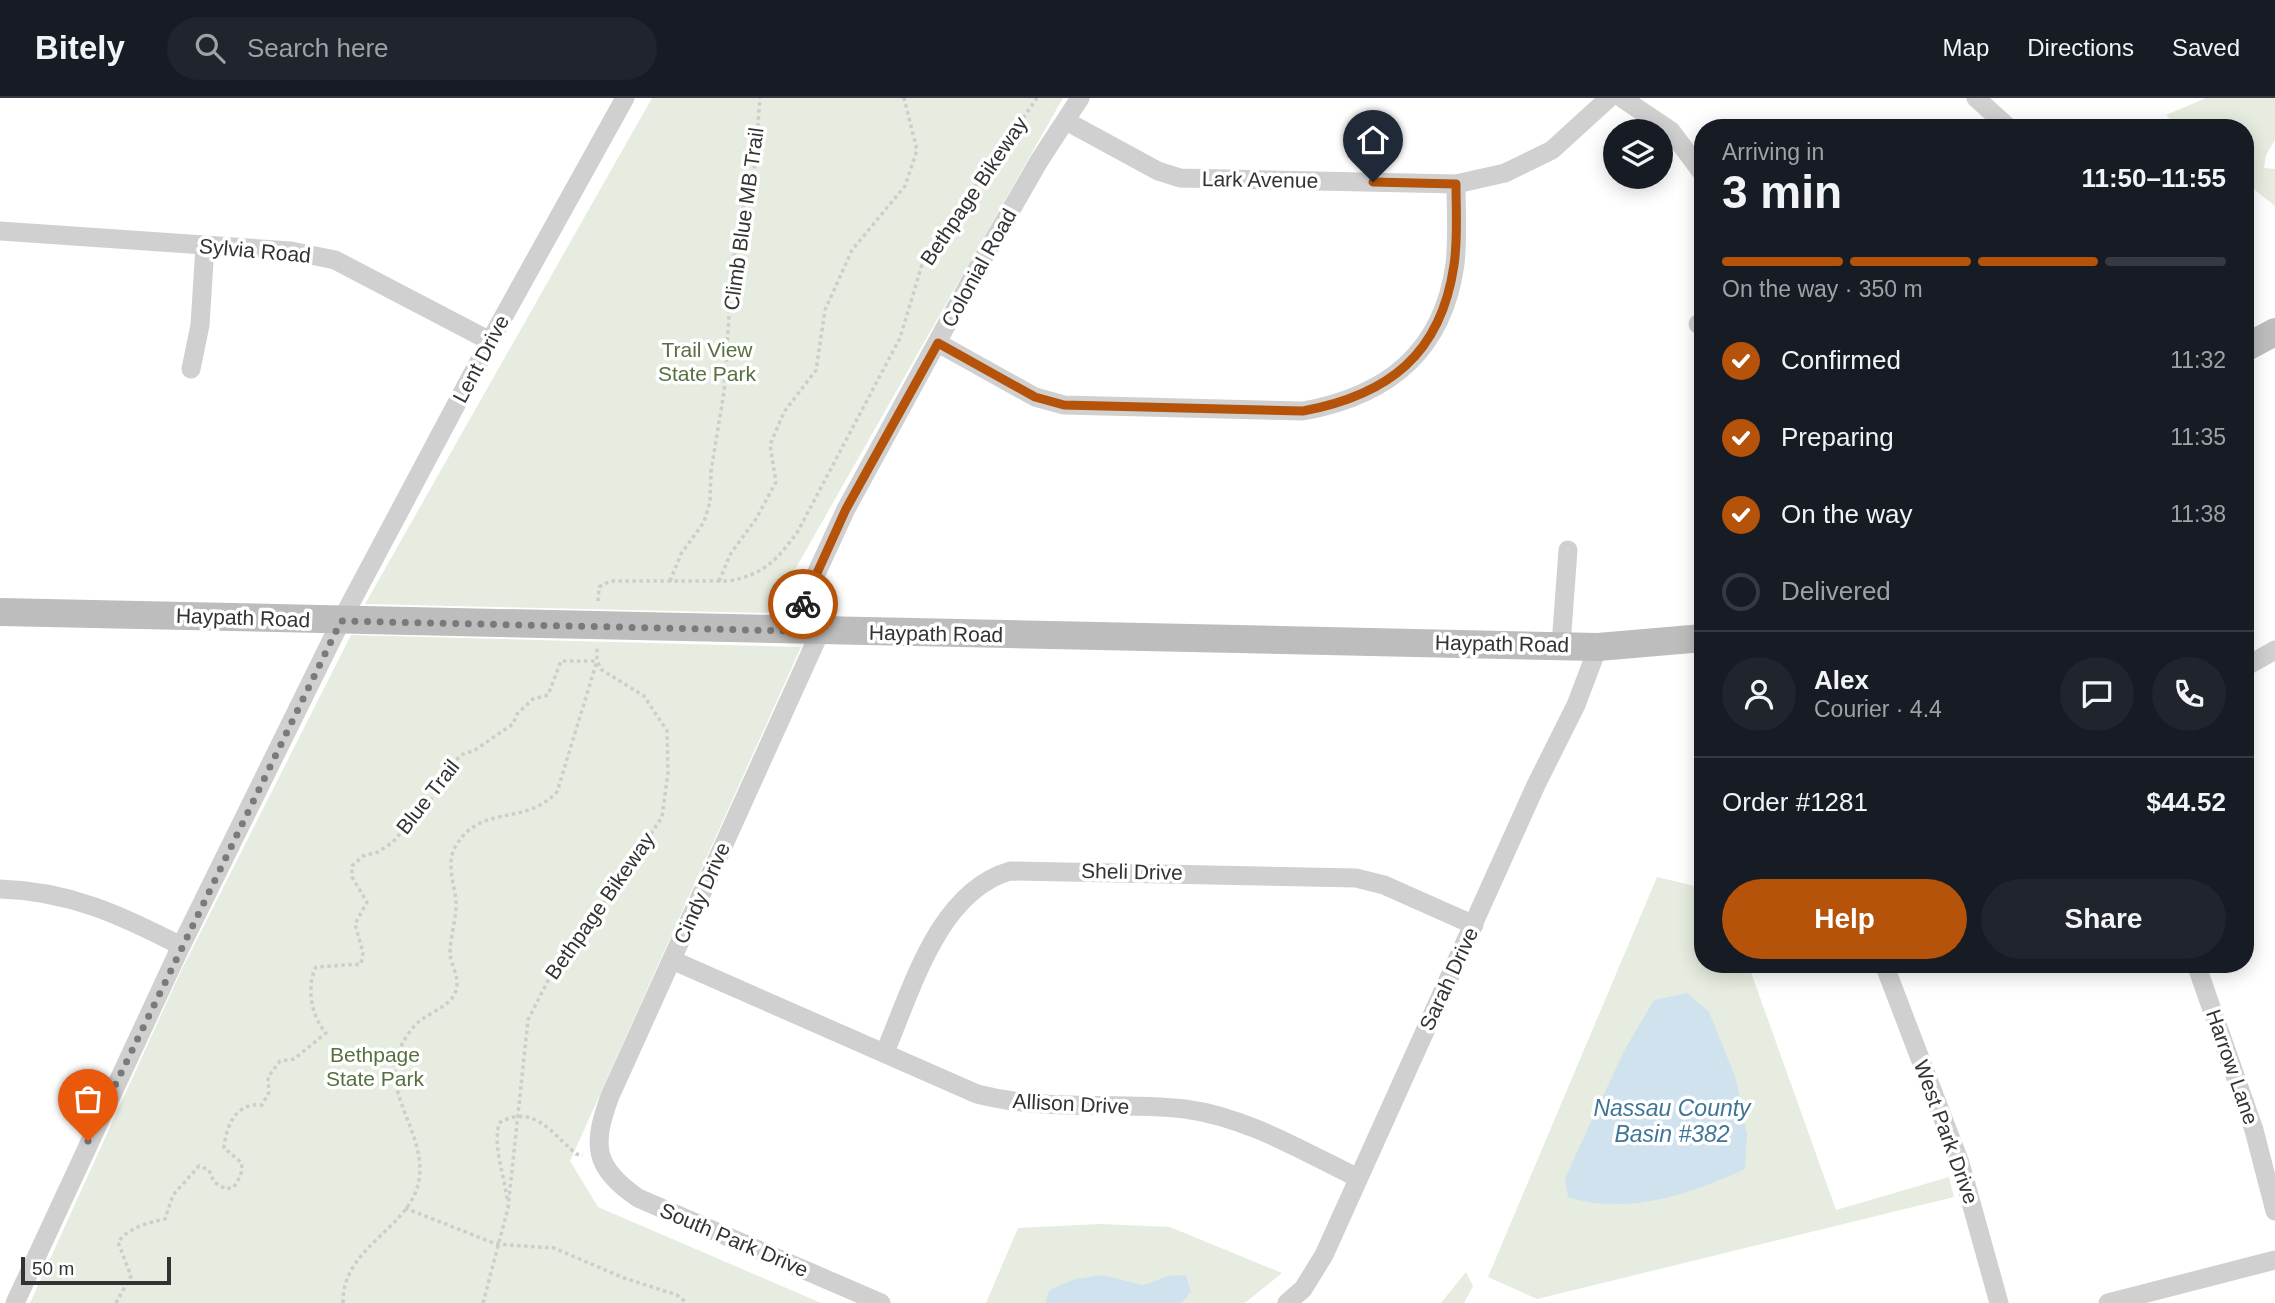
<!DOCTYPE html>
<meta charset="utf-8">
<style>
:root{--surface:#171b24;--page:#20242c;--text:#f1f3f6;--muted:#9ea1a6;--line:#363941;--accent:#b45309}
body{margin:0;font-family:Arial,sans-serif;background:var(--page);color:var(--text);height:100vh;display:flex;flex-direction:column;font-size:26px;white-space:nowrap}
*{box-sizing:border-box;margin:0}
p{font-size:23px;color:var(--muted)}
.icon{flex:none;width:38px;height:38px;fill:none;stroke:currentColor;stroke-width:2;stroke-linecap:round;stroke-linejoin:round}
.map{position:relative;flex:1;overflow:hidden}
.details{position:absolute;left:1694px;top:21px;width:560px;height:854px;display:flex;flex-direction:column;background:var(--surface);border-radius:28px;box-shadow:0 4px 18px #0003}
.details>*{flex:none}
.fabs{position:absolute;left:1603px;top:21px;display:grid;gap:14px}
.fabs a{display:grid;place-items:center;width:70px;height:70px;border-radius:50%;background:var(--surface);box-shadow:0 4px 18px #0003;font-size:35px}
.scale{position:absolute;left:21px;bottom:18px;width:150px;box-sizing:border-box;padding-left:7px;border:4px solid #333;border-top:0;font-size:19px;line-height:24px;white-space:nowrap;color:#333;-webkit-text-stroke:5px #fff;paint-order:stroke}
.pin{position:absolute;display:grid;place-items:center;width:60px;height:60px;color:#fff;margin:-72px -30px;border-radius:50% 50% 50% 0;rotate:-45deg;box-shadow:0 0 7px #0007}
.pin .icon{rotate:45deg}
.courier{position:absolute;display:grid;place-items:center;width:70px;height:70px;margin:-35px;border:5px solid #b45309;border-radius:50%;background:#fff;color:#222;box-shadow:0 2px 9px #0007}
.overview em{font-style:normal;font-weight:700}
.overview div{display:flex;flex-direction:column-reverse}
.overview{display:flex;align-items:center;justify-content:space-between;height:119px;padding:0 28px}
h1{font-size:46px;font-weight:700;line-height:52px}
.bar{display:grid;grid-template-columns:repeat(4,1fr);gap:10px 7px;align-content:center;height:84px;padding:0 28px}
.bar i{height:9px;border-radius:5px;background:var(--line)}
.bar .on{background:var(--accent)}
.bar p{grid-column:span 4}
.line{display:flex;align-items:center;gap:18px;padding:0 28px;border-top:2px solid var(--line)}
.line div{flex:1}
.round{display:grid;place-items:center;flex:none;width:74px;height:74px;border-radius:37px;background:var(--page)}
ol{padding:0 28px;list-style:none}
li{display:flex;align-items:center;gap:21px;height:77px}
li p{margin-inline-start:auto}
li .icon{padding:7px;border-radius:50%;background:var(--accent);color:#fff;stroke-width:4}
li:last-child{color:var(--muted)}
li i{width:38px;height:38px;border:4px solid var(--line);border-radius:50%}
.primary-button{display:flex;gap:14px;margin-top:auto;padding:14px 28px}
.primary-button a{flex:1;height:80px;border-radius:42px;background:var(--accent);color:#fff;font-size:28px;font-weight:700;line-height:80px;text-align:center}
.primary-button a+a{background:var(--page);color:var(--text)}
header{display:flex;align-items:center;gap:42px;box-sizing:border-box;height:98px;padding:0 35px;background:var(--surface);border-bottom:2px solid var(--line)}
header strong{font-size:33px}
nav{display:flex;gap:38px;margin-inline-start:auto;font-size:24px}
.search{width:490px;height:63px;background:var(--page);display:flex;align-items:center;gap:18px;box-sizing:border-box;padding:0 24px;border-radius:38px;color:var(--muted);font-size:26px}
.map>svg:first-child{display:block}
.green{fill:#e6ecdf}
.water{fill:#cfe2ee}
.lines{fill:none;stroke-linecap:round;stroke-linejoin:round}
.path{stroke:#cdcdcd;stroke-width:3.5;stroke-dasharray:3.5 3.5;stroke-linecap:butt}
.street{stroke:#d0d0d0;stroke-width:19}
.secondary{stroke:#bdbdbd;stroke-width:28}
.done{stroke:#7a7a7a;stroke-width:7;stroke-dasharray:0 12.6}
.route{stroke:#b45309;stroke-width:9}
.labels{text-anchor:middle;stroke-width:7;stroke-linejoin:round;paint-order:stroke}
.street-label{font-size:21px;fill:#333;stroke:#fff}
.park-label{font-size:21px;fill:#56703f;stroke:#fff}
.water-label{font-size:23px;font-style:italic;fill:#3f7597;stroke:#fff}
</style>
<header>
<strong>Bitely</strong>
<div class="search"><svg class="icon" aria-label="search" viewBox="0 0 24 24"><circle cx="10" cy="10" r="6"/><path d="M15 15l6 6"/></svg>Search here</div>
<nav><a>Map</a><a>Directions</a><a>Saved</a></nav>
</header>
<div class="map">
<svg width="2275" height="1205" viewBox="0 0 2275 1205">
<rect width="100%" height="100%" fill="#fff"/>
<g class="green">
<polygon points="652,0 1063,0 772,512 766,515 365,506"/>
<polygon points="2206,0 2275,0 2275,42 2266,57 2264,70 2275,71 2275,108 2245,84 2245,30 2181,30 2166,17"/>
<polygon points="351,537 801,549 570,1063 598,1109 821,1205 30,1205 181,873"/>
<polygon points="1657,779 1703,790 1703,866 1748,866 1836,1112 1949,1079 1954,1099 1537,1201 1488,1179"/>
<polygon points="1101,1126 1170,1129 1282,1175 1245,1205 1182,1205 1191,1194 1167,1178 1143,1187 1103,1177 1049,1192 1045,1205 986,1205 1018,1130"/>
<polygon points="1466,1174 1473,1188 1464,1205 1441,1205"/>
</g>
<g class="water">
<path d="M1687 895 1709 914 1736 981 1747 1037 1745 1071C1691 1096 1626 1118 1568 1099L1565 1080 1624 953 1654 902Z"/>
<polygon points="1103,1177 1143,1187 1167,1178 1186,1177 1191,1194 1182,1205 1045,1205 1049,1192 1075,1181"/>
</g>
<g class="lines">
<g class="path">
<polyline points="670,483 681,456 704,424 710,404 711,373 724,294 732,172 741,117 754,74 760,0"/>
<polyline points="719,483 731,455 756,421 776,384 770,347 784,314 816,272 825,212 852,152 905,88 917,52 904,0"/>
<path d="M598 503 599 489 610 483H729C765 476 778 461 798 433L900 240 923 163 1037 0"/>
<path d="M507 1101C504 1075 493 1052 499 1025 533 1005 552 1035 576 1056L583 1057"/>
<polyline points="405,1110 496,1146 554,1150 624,1180 677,1197 687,1205"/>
<path d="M116 1205 131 1178 118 1144C130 1129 147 1125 165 1121L173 1097 199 1068 209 1072 214 1084 226 1091 234 1089 241 1077 242 1065 224 1050C226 1029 235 1004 262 1007L269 994 268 979 280 963 294 961 326 935C311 918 306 889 316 869L361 866 363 855 355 826 367 804 352 779V768L363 758 378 754 393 744 419 712 430 704 441 679 461 657 475 652 513 626 517 616 533 601 548 597 561 563H597"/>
<path d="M343 1205C342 1148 411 1131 419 1082 426 1039 388 1001 396 963 399 949 409 931 421 922 434 912 456 906 457 887 458 877 451 866 450 856 450 838 457 820 456 803 454 783 445 764 457 746 482 706 525 728 557 694L597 563"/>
<polyline points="483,1205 508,1110 528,922 559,861 616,789 662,719 668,675 667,633 644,598 602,572 597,563 597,549"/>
</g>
<g class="street">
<polyline points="1622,0 1671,33 1703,76"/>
<polyline points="1976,0 2009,30"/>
<polyline points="1066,23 1158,73 1180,80 1456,86 1505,75 1552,52 1609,0"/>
<polyline points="0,133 291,153 335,162 490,243"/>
<polyline points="1698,226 1703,223"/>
<path d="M938 245 1035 299 1064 307 1303 313C1387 298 1443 254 1455 166 1458 140 1456 112 1456 86"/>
<polyline points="191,271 200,227 205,148"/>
<polyline points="796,532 804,502 846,411 977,171 1039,63 1080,0"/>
<path d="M820 534 610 998C592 1047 593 1069 638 1100L881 1205"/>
<polyline points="1561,547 1568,452"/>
<polyline points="2245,569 2275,552"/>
<path d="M0 791C69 793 121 817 181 848"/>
<path d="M672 862 977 996C1048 1014 1114 1003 1185 1011 1246 1019 1303 1053 1358 1080"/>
<polyline points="1884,866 1960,1065 1999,1205"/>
<polyline points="2196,866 2254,1032 2275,1113"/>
<path d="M885 954C912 891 938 794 1010 773L1356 780 1384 787 1474 827"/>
<polyline points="15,1205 181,848 341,523 490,243 625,0"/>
<polyline points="1287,1205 1303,1191 1324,1157 1536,687 1576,607 1598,549"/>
<polyline points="2108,1205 2275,1162"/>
</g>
<g class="secondary">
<polyline points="2245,250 2275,234"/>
<polyline points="0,514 1598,549 1703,540"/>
</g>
</g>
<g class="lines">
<polyline class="done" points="88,1043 341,523 796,533 803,506"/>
<path class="route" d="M803 506 846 411 938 245 1035 299 1064 307 1303 313C1389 297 1441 256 1454 167 1458 141 1456 112 1456 86L1373 84"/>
</g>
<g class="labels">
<g class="street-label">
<text transform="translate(1260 82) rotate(1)" y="7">Lark Avenue</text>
<text transform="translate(974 93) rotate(-56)" y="7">Bethpage Bikeway</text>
<text transform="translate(744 121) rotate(-82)" y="7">Climb Blue MB Trail</text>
<text transform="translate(255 153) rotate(5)" y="7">Sylvia Road</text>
<text transform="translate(979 170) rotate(-61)" y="7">Colonial Road</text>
<text transform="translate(481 261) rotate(-62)" y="7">Lent Drive</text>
<text transform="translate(243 520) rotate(2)" y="7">Haypath Road</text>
<text transform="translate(936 536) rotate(1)" y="7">Haypath Road</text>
<text transform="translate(1502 546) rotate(1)" y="7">Haypath Road</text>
<text transform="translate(428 699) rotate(-52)" y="7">Blue Trail</text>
<text transform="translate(1132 774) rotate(1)" y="7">Sheli Drive</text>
<text transform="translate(702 795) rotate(-66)" y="7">Cindy Drive</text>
<text transform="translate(600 808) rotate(-55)" y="7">Bethpage Bikeway</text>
<text transform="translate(1449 881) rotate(-65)" y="7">Sarah Drive</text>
<text transform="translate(2232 969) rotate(71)" y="7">Harrow Lane</text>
<text transform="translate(1071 1006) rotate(3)" y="7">Allison Drive</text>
<text transform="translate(1946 1034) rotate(70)" y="7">West Park Drive</text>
<text transform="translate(734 1142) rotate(23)" y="7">South Park Drive</text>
</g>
<g class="park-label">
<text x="707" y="259">Trail View<tspan x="707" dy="24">State Park</tspan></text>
<text x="375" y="964">Bethpage<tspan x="375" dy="24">State Park</tspan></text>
</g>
<g class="water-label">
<text x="1672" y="1018">Nassau County<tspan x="1672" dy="26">Basin #382</tspan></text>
</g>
</g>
</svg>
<div class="fabs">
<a><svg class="icon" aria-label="layers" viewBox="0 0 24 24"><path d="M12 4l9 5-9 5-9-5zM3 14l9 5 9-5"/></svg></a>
</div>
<div class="scale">50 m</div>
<div class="pin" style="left:88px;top:1043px;background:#ea580c"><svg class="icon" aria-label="bag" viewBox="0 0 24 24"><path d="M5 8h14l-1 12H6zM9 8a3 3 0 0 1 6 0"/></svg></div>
<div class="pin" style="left:1373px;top:84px;background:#1f2937"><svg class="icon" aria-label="home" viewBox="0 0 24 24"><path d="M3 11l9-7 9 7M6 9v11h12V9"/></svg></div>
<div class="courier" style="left:803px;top:506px"><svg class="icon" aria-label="bike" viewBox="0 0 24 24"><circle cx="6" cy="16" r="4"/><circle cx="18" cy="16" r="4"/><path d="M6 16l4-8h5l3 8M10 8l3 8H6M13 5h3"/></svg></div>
<section class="details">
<div class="overview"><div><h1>3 min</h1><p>Arriving in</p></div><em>11:50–11:55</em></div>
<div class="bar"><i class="on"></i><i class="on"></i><i class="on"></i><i></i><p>On the way · 350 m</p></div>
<ol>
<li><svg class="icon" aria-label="check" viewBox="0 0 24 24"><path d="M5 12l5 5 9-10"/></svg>Confirmed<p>11:32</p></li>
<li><svg class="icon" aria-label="check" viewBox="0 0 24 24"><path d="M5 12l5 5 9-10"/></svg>Preparing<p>11:35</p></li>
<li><svg class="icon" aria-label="check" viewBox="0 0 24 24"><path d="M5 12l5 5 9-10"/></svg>On the way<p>11:38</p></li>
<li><i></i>Delivered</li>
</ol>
<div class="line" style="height:126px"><a class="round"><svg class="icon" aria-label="person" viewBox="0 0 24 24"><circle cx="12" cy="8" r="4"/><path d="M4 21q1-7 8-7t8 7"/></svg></a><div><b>Alex</b><p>Courier · 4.4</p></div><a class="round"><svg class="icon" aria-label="chat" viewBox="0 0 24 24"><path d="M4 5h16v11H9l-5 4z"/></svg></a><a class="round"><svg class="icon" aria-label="phone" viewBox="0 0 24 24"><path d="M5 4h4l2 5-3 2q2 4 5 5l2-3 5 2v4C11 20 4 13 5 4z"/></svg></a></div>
<div class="line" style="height:91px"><div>Order #1281</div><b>$44.52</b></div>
<div class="primary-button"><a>Help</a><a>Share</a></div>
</section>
</div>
